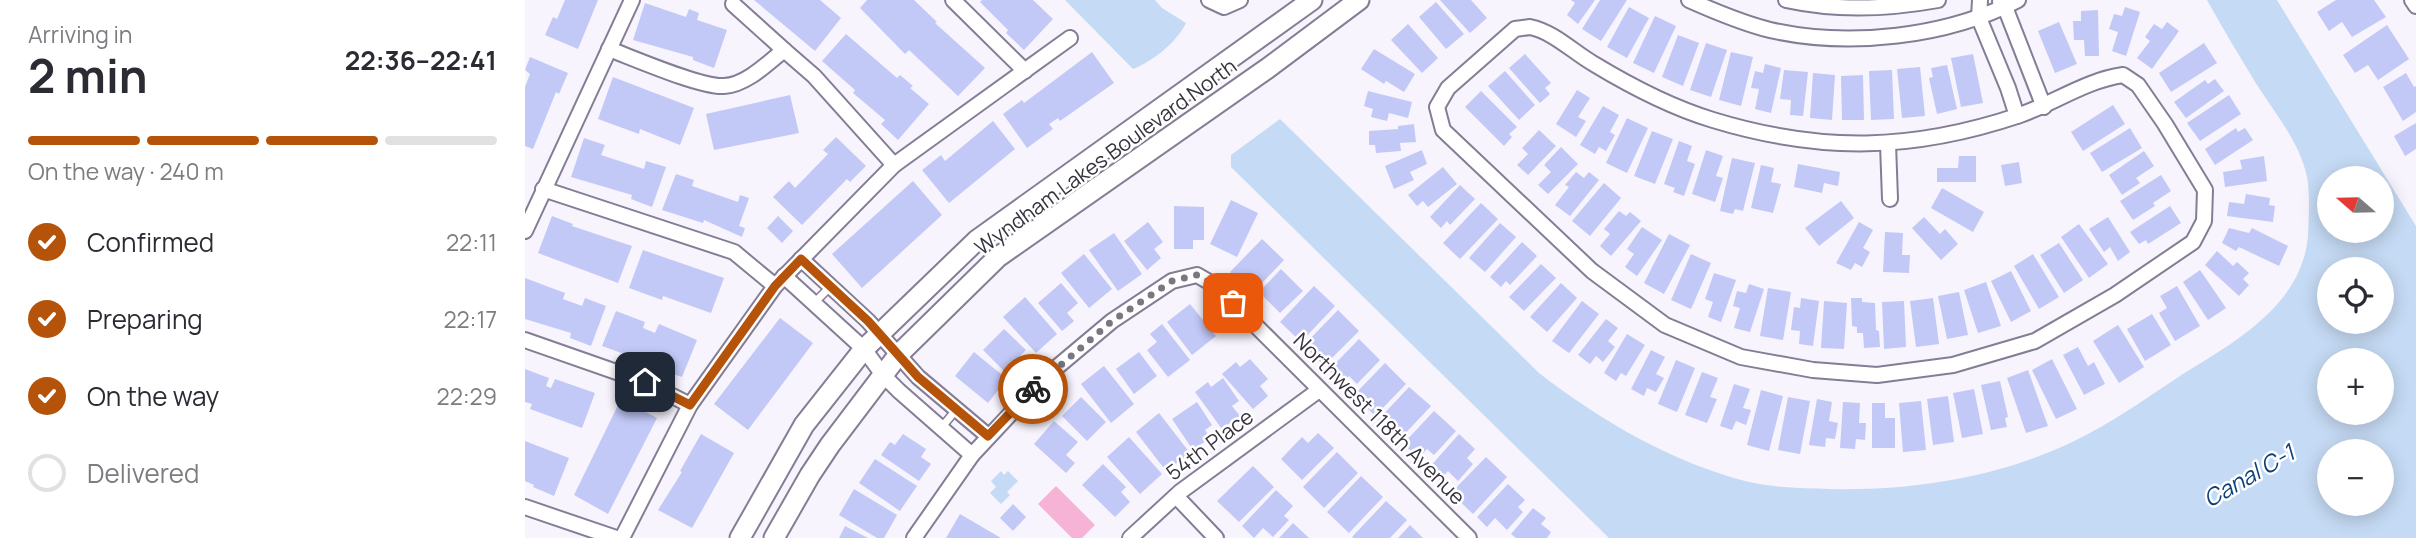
<!DOCTYPE html>
<meta charset="utf-8">
<style>
:root{--surface:#fff;--page:#f2f2f3;--text:#2b2b33;--muted:#7c7c81;--line:#e1e1e2;--accent:#b45309}
body{margin:0;font-family:Manrope,sans-serif;background:var(--page);color:var(--text);height:100vh;display:flex;flex-direction:column;font-size:26px;white-space:nowrap}
*{box-sizing:border-box;margin:0}
p{font-size:23px;color:var(--muted)}
.icon{flex:none;width:38px;height:38px;fill:none;stroke:currentColor;stroke-width:2;stroke-linecap:round;stroke-linejoin:round}
.map{position:relative;flex:1;overflow:hidden}
.details{display:flex;flex-direction:column;background:var(--surface);width:525px}
.details>*{flex:none}
.needle{width:46px;rotate:290deg}
.buttons{position:absolute;left:1792px;top:166px;display:grid;gap:14px}
.buttons a{display:grid;place-items:center;width:77px;height:77px;border-radius:50%;background:var(--surface);box-shadow:0 4px 18px #0003;font-size:35px}
.pin{position:absolute;display:grid;place-items:center;width:60px;height:60px;color:#fff;margin:-30px;border-radius:14px;box-shadow:0 4px 10px #0006}
.courier{position:absolute;display:grid;place-items:center;width:70px;height:70px;margin:-35px;border:5px solid #b45309;border-radius:50%;background:#fff;color:#222;box-shadow:0 2px 9px #0007}
.overview em{font-style:normal;font-weight:700}
.overview div{display:flex;flex-direction:column-reverse}
.overview{display:flex;align-items:center;justify-content:space-between;height:119px;padding:0 28px}
h1{font-size:46px;font-weight:700;line-height:52px}
.bar{display:grid;grid-template-columns:repeat(4,1fr);gap:10px 7px;align-content:center;height:84px;padding:0 28px}
.bar i{height:9px;border-radius:5px;background:var(--line)}
.bar .selected{background:var(--accent)}
.bar p{grid-column:span 4}
ol{padding:0 28px;list-style:none}
li{display:flex;align-items:center;gap:21px;height:77px}
li p{margin-inline-start:auto}
li .icon{padding:7px;border-radius:50%;background:var(--accent);color:#fff;stroke-width:4}
li:last-child{color:var(--muted)}
li i{width:38px;height:38px;border:4px solid var(--line);border-radius:50%}
main{display:flex;flex:1;min-height:0}
.map>svg:first-child{display:block}
.green{fill:#f6b3d5}
.water{fill:#c5daf4;fill-rule:evenodd}
.building{fill:#c2c9f7}
.lines{fill:none;stroke-linecap:round;stroke-linejoin:round}
.lane-casing{stroke:#857d94;stroke-width:10}
.street-casing{stroke:#857d94;stroke-width:18}
.secondary-casing{stroke:#857d94;stroke-width:23}
.lane{stroke:#fff;stroke-width:7}
.street{stroke:#fff;stroke-width:14}
.secondary{stroke:#fff;stroke-width:19}
.done{stroke:#7b7781;stroke-width:7;stroke-dasharray:0 12.6}
.route{stroke:#b45309;stroke-width:9}
.labels{text-anchor:middle;stroke-width:5;stroke-linejoin:round;paint-order:stroke}
.street-label{font-size:21px;fill:#38343e;stroke:#fff}
.water-label{font-size:23px;font-style:italic;fill:#0d4078;stroke:#fff}
</style>
<main>
<section class="details">
<div class="overview"><div><h1>2 min</h1><p>Arriving in</p></div><em>22:36–22:41</em></div>
<div class="bar"><i class="selected"></i><i class="selected"></i><i class="selected"></i><i></i><p>On the way · 240 m</p></div>
<ol>
<li><svg class="icon" aria-label="check" viewBox="0 0 24 24"><path d="M5 12l5 5 9-10"/></svg>Confirmed<p>22:11</p></li>
<li><svg class="icon" aria-label="check" viewBox="0 0 24 24"><path d="M5 12l5 5 9-10"/></svg>Preparing<p>22:17</p></li>
<li><svg class="icon" aria-label="check" viewBox="0 0 24 24"><path d="M5 12l5 5 9-10"/></svg>On the way<p>22:29</p></li>
<li><i></i>Delivered</li>
</ol>
</section>
<div class="map">
<svg width="1891" height="538" viewBox="0 0 1891 538">
<rect width="100%" height="100%" fill="#f7f4fe"/>
<polygon class="green" points="531,486 570,525 557,538 547,538 513,504"/>
<g class="water">
<path d="M540 0H630L637 8 661 23C651 43 628 61 608 69Z"/>
<path d="M1682 0H1752L1891 226V538H1084L706 167V155L755 119 1014 373C1076 421 1148 463 1224 482 1250 488 1279 488 1305 489 1393 491 1484 476 1563 434 1597 416 1629 393 1661 372 1713 340 1778 303 1783 235 1784 216 1785 194 1782 177 1775 143 1750 113 1732 85 1715 57 1698 29 1682 0ZM1857 178V231H1804V178ZM1804 270H1857V322H1804ZM1804 360H1857V413H1804ZM1804 452H1857V504H1804Z"/>
<polygon points="476,471 479,475 483,471 493,481 482,492 485,495 476,504 465,493 471,487 466,481"/>
</g>
<g class="building">
<polygon points="40,0 73,0 53,49 20,35 28,17 32,19"/>
<polygon points="229,0 295,0 316,18 290,51"/>
<polygon points="342,0 389,0 412,22 410,23 460,68 433,96 384,50 380,54 335,8"/>
<polygon points="457,0 508,0 528,19 499,50 481,33 483,30 455,2"/>
<polygon points="915,0 946,0 962,18 945,33"/>
<polygon points="1046,0 1070,0 1053,24 1042,15 1050,3"/>
<polygon points="1075,0 1102,0 1076,41 1057,29"/>
<polygon points="1811,0 1849,0 1861,17 1827,37 1817,22 1804,31 1792,12"/>
<polygon points="911,2 939,34 921,49 894,17"/>
<polygon points="120,3 161,17 164,9 174,13 172,20 202,30 189,68 168,60 168,57 108,40"/>
<polygon points="1104,7 1124,18 1102,58 1082,47"/>
<polygon points="1600,7 1615,12 1601,56 1587,51 1593,32 1584,29 1589,14 1597,16"/>
<polygon points="1573,10 1574,56 1560,56 1559,40 1549,40 1548,21 1556,21 1556,11"/>
<polygon points="1130,16 1151,26 1129,73 1108,63"/>
<polygon points="1534,22 1552,64 1530,73 1513,31"/>
<polygon points="1642,22 1654,31 1627,69 1612,58 1625,41 1620,37 1629,24 1637,29"/>
<polygon points="883,24 913,58 897,73 866,40"/>
<polygon points="1862,25 1884,59 1853,80 1843,65 1830,73 1818,55"/>
<polygon points="321,34 372,78 375,75 388,86 385,88 404,104 373,140 356,124 360,120 328,93 330,90 297,61"/>
<polygon points="1153,35 1174,43 1158,86 1137,77"/>
<polygon points="1181,43 1202,50 1186,97 1165,90"/>
<polygon points="1679,43 1692,63 1646,92 1634,73"/>
<polygon points="849,49 890,74 879,92 861,81 859,84 836,69"/>
<polygon points="567,52 589,83 535,121 533,118 524,124 528,129 502,148 478,114 497,100 499,103"/>
<polygon points="1206,52 1228,57 1216,106 1194,100"/>
<polygon points="1000,54 1026,83 1020,88 1025,94 1015,103 984,68"/>
<polygon points="1448,54 1458,103 1436,107 1426,58"/>
<polygon points="5,57 43,73 34,94 31,92 8,149 0,146 0,87 5,74 0,70"/>
<polygon points="1240,64 1256,68 1246,113 1230,109 1234,89 1226,88 1230,71 1238,73"/>
<polygon points="1422,65 1432,109 1412,114 1404,78 1408,77 1406,68"/>
<polygon points="1395,67 1400,116 1377,118 1372,69"/>
<polygon points="1259,70 1283,72 1278,116 1265,115 1266,100 1255,99"/>
<polygon points="1367,70 1369,119 1346,120 1344,71"/>
<polygon points="980,71 1010,105 994,120 963,86"/>
<polygon points="1288,73 1310,75 1307,120 1285,118"/>
<polygon points="1881,73 1889,87 1891,86 1891,112 1878,121 1858,87"/>
<polygon points="1338,75 1339,120 1317,120 1316,76"/>
<polygon points="88,77 169,108 155,145 115,129 114,134 73,119"/>
<polygon points="1690,79 1699,91 1661,118 1649,102 1680,80 1683,84"/>
<polygon points="1052,90 1065,98 1053,117 1061,121 1051,137 1031,124"/>
<polygon points="843,91 887,102 883,118 864,113 862,121 846,117 848,109 839,106"/>
<polygon points="956,91 992,127 984,134 987,137 979,146 940,107"/>
<polygon points="265,95 274,133 189,150 181,114"/>
<polygon points="1704,95 1716,114 1675,141 1662,123"/>
<polygon points="1588,105 1600,124 1558,151 1546,132"/>
<polygon points="1078,106 1094,115 1085,132 1090,135 1081,151 1074,147 1070,154 1055,145"/>
<polygon points="1102,118 1123,128 1102,173 1081,163"/>
<polygon points="468,121 490,149 424,203 397,170 416,155 420,161"/>
<polygon points="1891,123 1891,149 1880,156 1869,136"/>
<polygon points="889,124 891,142 875,143 876,151 851,153 850,145 844,145 844,131 873,129 873,126"/>
<polygon points="1605,128 1617,148 1577,172 1565,153"/>
<polygon points="1711,128 1713,132 1720,128 1728,140 1690,165 1680,149"/>
<polygon points="1014,130 1031,146 1003,175 992,165 1003,154 997,148"/>
<polygon points="1127,131 1148,139 1130,184 1109,176"/>
<polygon points="311,137 341,166 325,182 322,179 277,225 248,197 264,181 270,188 303,154 298,150"/>
<polygon points="59,138 80,145 76,155 119,169 121,161 141,167 127,207 106,199 107,195 46,177"/>
<polygon points="1154,141 1167,146 1162,161 1170,164 1159,196 1148,192 1150,188 1139,184"/>
<polygon points="1036,147 1053,164 1023,194 1013,185 1026,172 1019,165"/>
<polygon points="897,150 902,164 885,172 889,180 869,189 860,166"/>
<polygon points="1181,150 1198,156 1191,176 1198,178 1190,202 1167,194"/>
<polygon points="1619,151 1629,166 1611,178 1615,183 1597,195 1584,175"/>
<polygon points="1434,156 1451,156 1451,182 1412,182 1412,168 1433,168"/>
<polygon points="1739,156 1742,181 1700,187 1698,172 1717,169 1715,160"/>
<polygon points="1207,158 1230,163 1218,211 1210,209 1208,214 1195,211"/>
<polygon points="1494,162 1497,183 1480,186 1476,165"/>
<polygon points="1273,164 1315,172 1313,186 1299,183 1297,193 1269,187"/>
<polygon points="1236,165 1249,168 1246,182 1256,184 1248,213 1226,208"/>
<polygon points="918,167 932,184 903,207 898,201 892,206 883,195"/>
<polygon points="1051,172 1059,178 1064,172 1074,180 1045,216 1030,205 1044,187 1040,185"/>
<polygon points="151,174 169,180 167,186 213,202 215,195 224,198 214,226 220,228 217,237 179,220 178,223 137,210"/>
<polygon points="1636,175 1646,191 1628,203 1630,206 1608,220 1595,201"/>
<polygon points="388,181 417,215 337,288 307,254"/>
<polygon points="1079,183 1096,198 1065,236 1047,221"/>
<polygon points="935,185 950,199 925,225 922,221 916,228 905,217"/>
<polygon points="1417,188 1459,212 1448,232 1406,208"/>
<polygon points="1721,194 1745,198 1744,205 1750,206 1748,222 1702,216 1704,202 1719,204"/>
<polygon points="706,200 733,213 712,257 685,244"/>
<polygon points="1316,201 1329,218 1294,246 1280,228"/>
<polygon points="956,203 973,219 935,259 918,243"/>
<polygon points="649,206 679,207 679,240 668,240 668,249 649,249"/>
<polygon points="1645,206 1656,223 1623,244 1621,240 1614,244 1605,232"/>
<polygon points="1094,211 1101,216 1105,212 1116,221 1086,256 1075,246 1085,234 1079,229"/>
<polygon points="27,216 48,224 47,226 107,246 93,283 13,253"/>
<polygon points="253,216 268,231 257,243 242,228"/>
<polygon points="1399,217 1415,234 1420,229 1433,244 1416,260 1387,228"/>
<polygon points="1583,217 1605,252 1593,261 1585,247 1579,252 1564,229"/>
<polygon points="623,222 638,242 629,249 636,258 622,270 599,241"/>
<polygon points="1334,222 1348,230 1338,248 1345,252 1337,267 1330,263 1326,270 1311,263"/>
<polygon points="975,223 991,237 960,272 944,258"/>
<polygon points="1554,224 1583,264 1564,278 1536,237"/>
<polygon points="1117,227 1137,240 1112,276 1100,267 1109,254 1102,249"/>
<polygon points="1704,228 1724,233 1727,228 1763,246 1754,266 1714,247 1711,251 1697,243"/>
<polygon points="1360,232 1378,233 1377,255 1385,255 1384,273 1358,272"/>
<polygon points="589,233 617,274 593,291 564,250"/>
<polygon points="1144,234 1165,245 1139,294 1119,283"/>
<polygon points="737,239 759,260 737,283 731,277 721,287 705,272"/>
<polygon points="997,242 1012,256 985,285 981,281 976,287 965,277"/>
<polygon points="1534,243 1558,280 1539,293 1515,255"/>
<polygon points="118,250 199,278 186,313 138,296 137,300 104,288"/>
<polygon points="1692,251 1708,266 1712,262 1724,273 1718,279 1724,285 1714,296 1680,265"/>
<polygon points="559,254 587,289 564,308 536,273"/>
<polygon points="1166,254 1186,263 1166,309 1146,300"/>
<polygon points="1508,254 1534,297 1514,309 1489,266"/>
<polygon points="1016,264 1031,278 999,311 984,297"/>
<polygon points="756,269 778,291 755,313 734,292"/>
<polygon points="1675,270 1701,308 1683,320 1658,282"/>
<polygon points="1486,271 1506,311 1486,322 1466,281"/>
<polygon points="1189,273 1211,280 1196,322 1183,317 1188,302 1180,299"/>
<polygon points="0,278 40,293 38,299 57,306 60,298 81,306 66,346 45,338 46,333 0,319"/>
<polygon points="1461,282 1476,326 1453,333 1439,290"/>
<polygon points="536,283 553,303 542,313 549,321 537,331 513,303"/>
<polygon points="1036,283 1052,298 1022,332 1005,317"/>
<polygon points="1224,284 1239,289 1225,332 1209,328 1215,308 1208,306 1212,291 1221,293"/>
<polygon points="789,286 810,306 776,342 755,322"/>
<polygon points="1652,286 1675,326 1650,341 1634,313 1642,308 1635,296"/>
<polygon points="1243,288 1266,292 1258,340 1235,336"/>
<polygon points="1434,292 1443,335 1422,339 1413,296"/>
<polygon points="500,297 532,334 511,353 478,317"/>
<polygon points="1276,298 1294,301 1288,346 1274,344 1275,331 1266,330 1269,307 1275,308"/>
<polygon points="1326,298 1337,298 1337,302 1350,303 1351,330 1354,331 1355,347 1339,348 1338,333 1332,333 1332,327 1327,326"/>
<polygon points="1408,298 1414,344 1391,347 1385,301"/>
<polygon points="1057,301 1074,314 1044,353 1027,341"/>
<polygon points="1299,301 1322,303 1319,349 1296,348"/>
<polygon points="1379,301 1381,347 1359,349 1357,302"/>
<polygon points="665,304 691,336 667,355 642,322"/>
<polygon points="813,310 834,331 799,366 779,345"/>
<polygon points="91,311 120,322 118,328 130,333 134,324 172,340 157,377 137,370 138,368 77,346"/>
<polygon points="1627,314 1646,345 1620,361 1602,329"/>
<polygon points="255,318 288,343 223,430 189,404"/>
<polygon points="1081,319 1093,328 1083,341 1090,347 1078,362 1071,356 1065,364 1053,355"/>
<polygon points="637,324 665,360 643,377 622,350 632,342 625,334"/>
<polygon points="1593,325 1619,367 1594,383 1568,341"/>
<polygon points="479,329 501,350 492,359 497,364 485,377 458,350"/>
<polygon points="1102,334 1120,345 1101,376 1096,373 1091,381 1079,373"/>
<polygon points="834,339 855,360 832,384 824,376 817,383 804,370"/>
<polygon points="1553,347 1563,366 1569,362 1580,384 1559,395 1538,355"/>
<polygon points="1126,350 1140,357 1131,374 1139,378 1131,392 1122,388 1119,396 1106,389"/>
<polygon points="449,352 482,379 463,403 430,376"/>
<polygon points="614,352 632,376 609,394 591,369"/>
<polygon points="725,359 743,379 735,386 743,396 728,409 697,374 711,362 715,367"/>
<polygon points="1527,359 1552,409 1531,419 1507,370"/>
<polygon points="1151,360 1170,368 1152,412 1133,404"/>
<polygon points="860,363 881,384 850,416 829,395"/>
<polygon points="579,366 609,404 586,423 556,384"/>
<polygon points="0,369 24,378 21,386 26,388 30,379 70,393 57,428 5,409 7,404 0,402"/>
<polygon points="1503,370 1523,426 1501,433 1482,378"/>
<polygon points="1177,372 1193,378 1185,397 1192,399 1182,423 1160,415"/>
<polygon points="698,378 714,401 707,406 715,416 697,429 670,392 683,382 686,387"/>
<polygon points="1475,381 1483,417 1480,418 1482,427 1466,430 1456,385"/>
<polygon points="1209,384 1225,389 1218,408 1226,410 1221,425 1211,421 1207,430 1195,426"/>
<polygon points="884,387 906,406 874,440 853,420"/>
<polygon points="1449,389 1458,434 1437,438 1428,393"/>
<polygon points="1236,390 1258,396 1244,451 1222,445"/>
<polygon points="1423,396 1429,442 1408,445 1402,399"/>
<polygon points="556,397 581,422 562,441 537,416"/>
<polygon points="1263,397 1285,401 1275,454 1253,450"/>
<polygon points="96,399 132,418 83,514 49,495"/>
<polygon points="1292,399 1307,402 1304,421 1313,423 1310,439 1301,438 1300,447 1284,445"/>
<polygon points="1396,401 1401,450 1378,452 1374,403"/>
<polygon points="672,402 687,425 680,430 685,438 668,450 647,419"/>
<polygon points="1318,402 1335,403 1334,423 1341,423 1340,440 1331,439 1330,449 1315,448"/>
<polygon points="1347,403 1360,403 1360,418 1370,418 1370,448 1347,448"/>
<polygon points="909,411 931,431 909,455 902,449 894,458 878,444"/>
<polygon points="634,413 665,453 641,471 611,432"/>
<polygon points="529,421 553,442 541,455 550,463 541,473 509,444"/>
<polygon points="793,433 809,448 777,480 756,459 777,437 783,443"/>
<polygon points="176,434 209,453 167,528 133,510 157,472 155,471"/>
<polygon points="378,434 401,449 396,457 406,464 394,481 356,455 365,442 370,445"/>
<polygon points="934,434 950,449 942,458 948,464 933,481 923,471 915,480 903,469"/>
<polygon points="604,437 637,474 615,494 582,457"/>
<polygon points="0,441 44,458 29,496 8,487 9,485 0,481"/>
<polygon points="812,452 833,473 799,508 778,487"/>
<polygon points="961,457 982,477 948,514 926,493"/>
<polygon points="350,459 392,486 375,511 334,483"/>
<polygon points="578,464 601,487 596,492 605,502 590,517 557,485"/>
<polygon points="728,466 749,487 714,522 692,501"/>
<polygon points="836,476 858,497 824,533 802,512"/>
<polygon points="983,484 1000,500 993,507 998,512 982,530 970,518 962,527 952,517"/>
<polygon points="329,489 372,515 359,538 352,538 314,515"/>
<polygon points="751,490 768,506 759,516 764,520 748,537 738,528 729,538 717,526"/>
<polygon points="861,501 882,520 865,538 829,538 827,537"/>
<polygon points="488,504 501,517 488,531 475,518"/>
<polygon points="1008,508 1021,518 1016,524 1026,532 1022,538 991,538 986,534"/>
<polygon points="435,514 476,538 421,538"/>
<polygon points="768,523 784,538 754,538"/>
<polygon points="885,525 898,538 873,538"/>
<polygon points="320,526 343,538 314,538"/>
</g>
<g class="lines">
<defs>
<g id="lane">
<polyline points="289,303 306,286"/>
<polyline points="416,428 431,410"/>
</g>
<g id="street">
<polyline points="428,0 500,71"/>
<polyline points="684,0 699,7 715,0"/>
<path d="M1164 0C1191 12 1217 23 1245 30 1324 48 1422 37 1493 0"/>
<path d="M1261 0C1311 11 1363 9 1413 0"/>
<polyline points="1455,0 1454,18 1483,88 1492,116"/>
<polyline points="1887,0 1891,6"/>
<polyline points="1475,2 1480,7 1519,107"/>
<polyline points="208,4 259,50"/>
<path d="M1005 27C1029 32 1048 52 1069 64 1107 87 1145 107 1188 120 1296 153 1388 151 1495 115 1529 103 1562 80 1598 75L1613 85 1640 124 1680 190 1679 221 1668 242 1590 295 1510 341 1428 365 1352 375 1288 370 1216 357 1140 325 1067 271 918 130 912 107 923 88 990 29Z"/>
<path d="M84 49C108 58 177 88 199 86 221 85 243 63 259 50L289 76 369 165"/>
<polyline points="1363,144 1365,199"/>
<polyline points="18,189 209,252 250,286"/>
<polyline points="0,231 107,0"/>
<polyline points="276,259 343,321 393,377 463,436"/>
<polyline points="259,276 339,349 358,375 374,391 447,455"/>
<polyline points="0,340 120,382 165,405"/>
<polyline points="651,496 691,538"/>
<polyline points="0,507 91,538"/>
<polyline points="97,538 165,405 250,286 369,165 545,38"/>
<polyline points="389,538 447,455 519,378 587,321 647,281 672,275 691,286 944,538"/>
<polyline points="605,538 655,492 794,390"/>
</g>
<g id="secondary">
<polyline points="215,538 279,425 339,349 452,240 787,0"/>
<polyline points="249,538 285,475 305,445 374,354 473,257 743,68 834,0"/>
</g>
</defs>
<use href="#lane" class="lane-casing"/>
<use href="#street" class="street-casing"/>
<use href="#secondary" class="secondary-casing"/>
<use href="#lane" class="lane"/>
<use href="#street" class="street"/>
<use href="#secondary" class="secondary"/>
</g>
<g class="lines">
<polyline class="done" points="508,389 587,321 647,281 672,275 691,286 708,303"/>
<polyline class="route" points="120,382 165,405 250,286 276,259 343,321 393,377 463,436 508,389"/>
</g>
<g class="labels">
<g class="street-label">
<text transform="translate(581 157) rotate(-36)" y="7">Wyndham Lakes Boulevard North</text>
<text transform="translate(854 419) rotate(45)" y="7">Northwest 118th Avenue</text>
<text transform="translate(685 445) rotate(-37)" y="7">54th Place</text>
</g>
<g class="water-label">
<text transform="translate(1724 476) rotate(-30)" y="8">Canal C-1</text>
</g>
</g>
</svg>
<div class="buttons">
<a><svg class="needle" viewBox="-14 -14 28 28"><path d="M0-13l5 13h-10z" fill="#e53935"/><path d="M0 13l5-13h-10z" fill="#7c7c81"/></svg></a>
<a><svg class="icon" aria-label="locate" viewBox="0 0 24 24"><circle cx="12" cy="12" r="6"/><path d="M12 2v4M12 18v4M2 12h4M18 12h4"/></svg></a>
<a>+</a>
<a>−</a>
</div>
<div class="pin" style="left:708px;top:303px;background:#ea580c"><svg class="icon" aria-label="bag" viewBox="0 0 24 24"><path d="M5 8h14l-1 12H6zM9 8a3 3 0 0 1 6 0"/></svg></div>
<div class="pin" style="left:120px;top:382px;background:#1f2937"><svg class="icon" aria-label="home" viewBox="0 0 24 24"><path d="M3 11l9-7 9 7M6 9v11h12V9"/></svg></div>
<div class="courier" style="left:508px;top:389px"><svg class="icon" aria-label="bike" viewBox="0 0 24 24"><circle cx="6" cy="16" r="4"/><circle cx="18" cy="16" r="4"/><path d="M6 16l4-8h5l3 8M10 8l3 8H6M13 5h3"/></svg></div>
</div>
</main>
